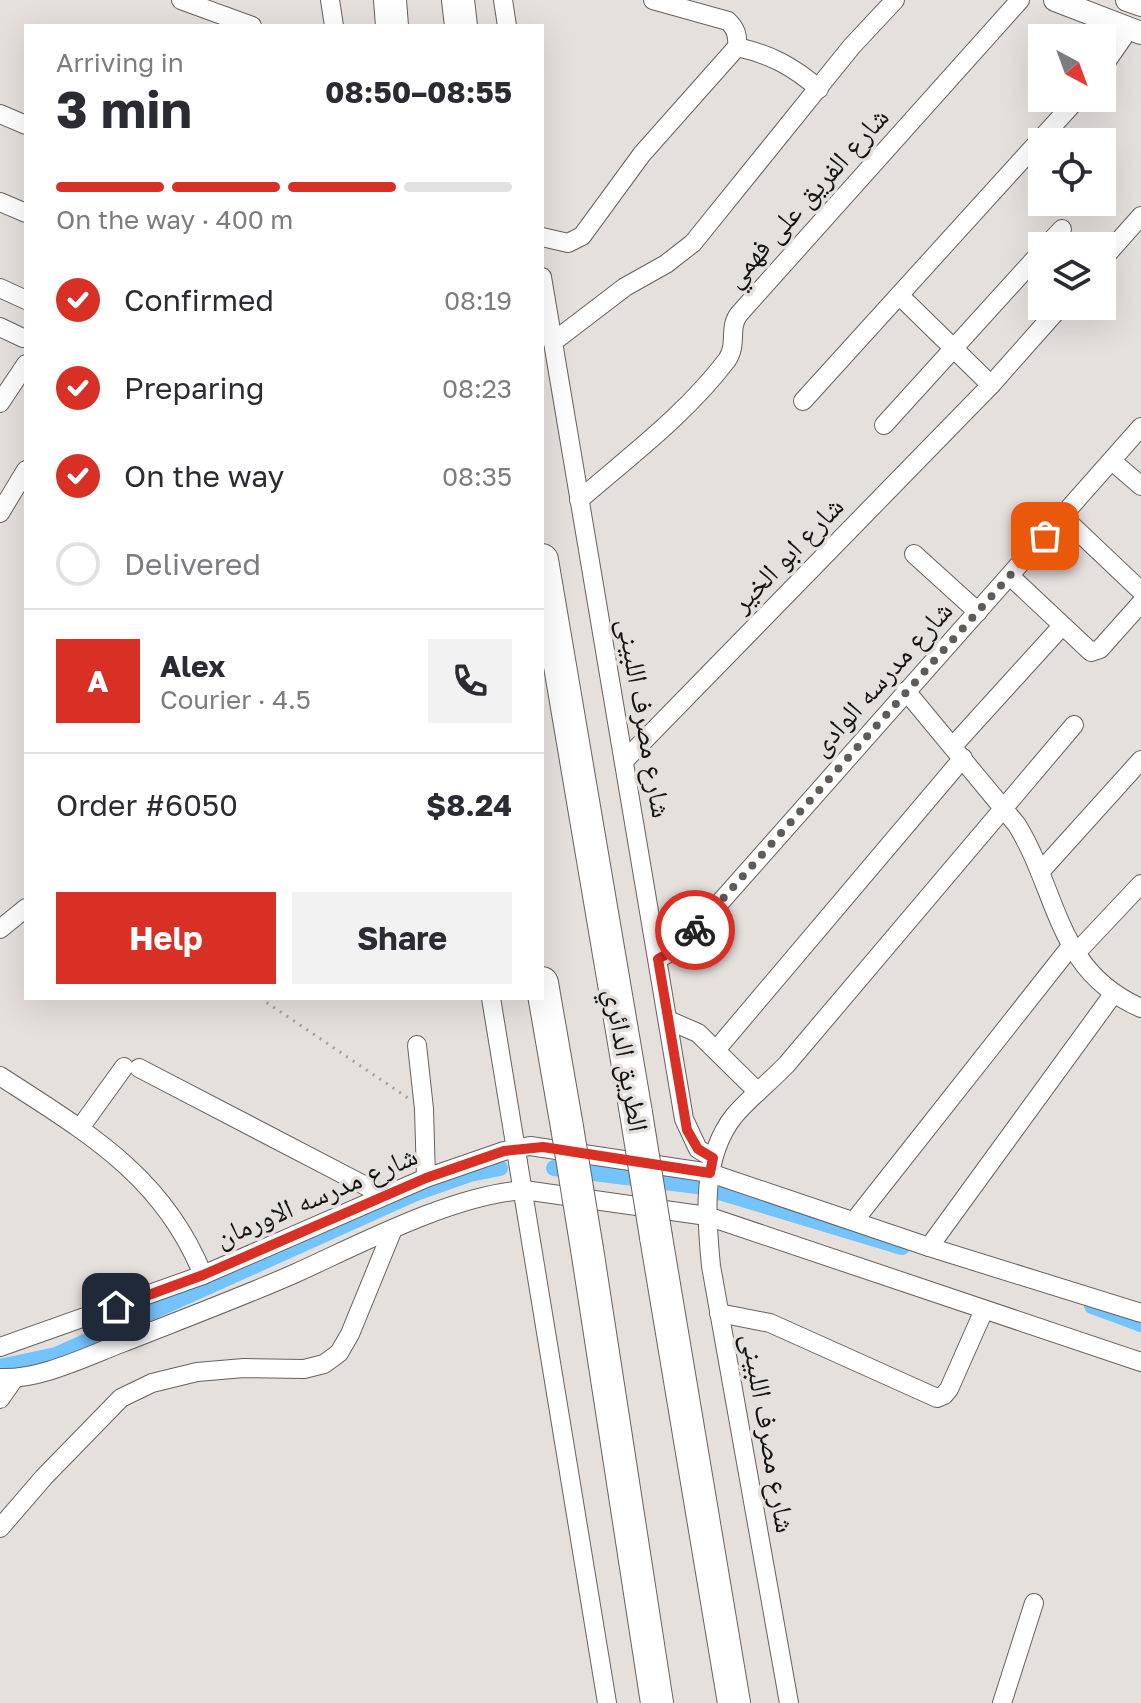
<!DOCTYPE html>
<meta charset="utf-8">
<style>
:root{--surface:#fff;--page:#f2f2f3;--text:#2b2b33;--muted:#7c7c81;--line:#e1e1e2;--accent:#d93025}
body{margin:0;font-family:"Golos Text","Noto Naskh Arabic",sans-serif;background:var(--page);color:var(--text);height:100vh;display:flex;flex-direction:column;font-size:30px;white-space:nowrap}
*{box-sizing:border-box;margin:0}
p{font-size:26px;color:var(--muted)}
.icon{flex:none;width:44px;height:44px;fill:none;stroke:currentColor;stroke-width:2;stroke-linecap:round;stroke-linejoin:round}
.map{position:relative;flex:1;overflow:hidden}
.panel{position:absolute;left:24px;top:24px;width:520px;height:976px;display:flex;flex-direction:column;background:var(--surface);border-radius:0px;box-shadow:0 8px 32px #0002}
.panel>*{flex:none}
.needle{width:52px;rotate:139deg}
.buttons{position:absolute;left:1028px;top:24px;display:grid;gap:16px}
.buttons a{display:grid;place-items:center;width:88px;height:88px;border-radius:0px;background:var(--surface);box-shadow:0 8px 32px #0002;font-size:40px}
.pin{position:absolute;display:grid;place-items:center;width:68px;height:68px;color:#fff;margin:-34px;border-radius:16px;box-shadow:0 4px 12px #0006}
.courier{position:absolute;display:grid;place-items:center;width:80px;height:80px;margin:-40px;border:6px solid #d93025;border-radius:50%;background:#fff;color:#222;box-shadow:0 2px 10px #0007}
.summary em{font-style:normal;font-weight:700}
.summary div{display:flex;flex-direction:column-reverse}
.summary{display:flex;align-items:center;justify-content:space-between;height:136px;padding:0 32px}
h1{font-size:52px;font-weight:700;line-height:60px}
.bar{display:grid;grid-template-columns:repeat(4,1fr);gap:12px 8px;align-content:center;height:96px;padding:0 32px}
.bar i{height:10px;border-radius:6px;background:var(--line)}
.bar .on{background:var(--accent)}
.bar p{grid-column:span 4}
.line{display:flex;align-items:center;gap:20px;padding:0 32px;border-top:2px solid var(--line)}
.line div{flex:1}
.round{display:grid;place-items:center;flex:none;width:84px;height:84px;border-radius:0px;background:var(--page)}
ol{padding:0 32px;list-style:none}
li{display:flex;align-items:center;gap:24px;height:88px}
li p{margin-inline-start:auto}
li .icon{padding:8px;border-radius:50%;background:var(--accent);color:#fff;stroke-width:4}
li:last-child{color:var(--muted)}
li i{width:44px;height:44px;border:4px solid var(--line);border-radius:50%}
.action{display:flex;gap:16px;margin-top:auto;padding:16px 32px}
.action a{flex:1;height:92px;border-radius:0px;background:var(--accent);color:#fff;font-size:32px;font-weight:700;line-height:92px;text-align:center}
.action a+a{background:var(--page);color:var(--text)}
.map>svg:first-child{display:block}
.lines{fill:none;stroke-linecap:round;stroke-linejoin:round}
.canal{stroke:#73c3fd;stroke-width:16}
.minor-casing{stroke:#66615e;stroke-width:20}
.tertiary-casing{stroke:#66615e;stroke-width:24}
.motorway-casing{stroke:#66615e;stroke-width:34}
.path{stroke:#a6a19f;stroke-width:3;stroke-dasharray:2 6;stroke-linecap:butt}
.minor{stroke:#fff;stroke-width:18}
.tertiary{stroke:#fff;stroke-width:22}
.motorway{stroke:#fff;stroke-width:32}
.motorway-bridge-casing{stroke:#66615e;stroke-width:34;stroke-linecap:butt}
.motorway-bridge{stroke:#fff;stroke-width:32}
.done{stroke:#5e5b59;stroke-width:8;stroke-dasharray:0 14.4}
.route{stroke:#d93025;stroke-width:10}
.labels{text-anchor:middle;stroke-width:7;stroke-linejoin:round;paint-order:stroke}
.street-label{font-size:28px;fill:#141312;stroke:#e6e0dd}
</style>
<div class="map">
<svg width="1141" height="1703" viewBox="0 0 1141 1703">
<rect width="100%" height="100%" fill="#e6e0dd"/>
<g class="lines">
<g class="canal">
<polyline points="554,1168 697,1186"/>
<polyline points="716,1191 902,1247"/>
<polyline points="1092,1306 1141,1324"/>
<polyline points="0,1367 56,1355 416,1193 470,1174 500,1168"/>
</g>
<defs>
<g id="minor">
<polyline points="181,0 252,26"/>
<polyline points="330,0 334,26"/>
<polyline points="503,0 507,26"/>
<path d="M737 47C770 54 794 67 819 89"/>
<polyline points="1102,68 1129,29"/>
<polyline points="0,114 26,125"/>
<polyline points="0,202 26,213"/>
<path d="M542 237 568 243 582 236 642 154 737 47C738 35 736 29 728 21L653 0"/>
<polyline points="1046,246 1062,229"/>
<polyline points="1102,260 1141,216"/>
<polyline points="542,277 684,1119 698,1149 713,1158"/>
<polyline points="0,288 26,300"/>
<polyline points="900,296 991,385"/>
<polyline points="0,327 23,338"/>
<polyline points="553,342 625,287 666,264 693,243 852,46 895,0"/>
<polyline points="803,401 1078,98"/>
<polyline points="0,403 26,364"/>
<polyline points="884,425 1042,251"/>
<polyline points="1112,461 1141,486"/>
<path d="M579 500C630 456 686 414 727 360 738 344 728 328 739 314L1020 0"/>
<polyline points="0,513 26,470"/>
<polyline points="1063,517 1141,591"/>
<polyline points="914,554 978,612"/>
<polyline points="1010,576 1091,652 1100,649 1141,603"/>
<path d="M906 691 1017 825C1059 894 1056 971 1141 1008"/>
<polyline points="953,746 1062,626"/>
<polyline points="624,761 991,385 1061,306"/>
<polyline points="1040,872 1141,760"/>
<polyline points="0,929 26,908"/>
<polyline points="1076,953 1141,884"/>
<polyline points="658,959 674,950 693,933 1141,427"/>
<polyline points="491,998 607,1703"/>
<polyline points="668,1020 698,1033 758,1092"/>
<polyline points="417,1045 424,1109 426,1178"/>
<polyline points="716,1050 963,758"/>
<polyline points="139,1068 383,1195"/>
<path d="M0 1076C86 1132 163 1175 203 1275"/>
<polyline points="80,1128 124,1067"/>
<polyline points="854,1221 1071,946"/>
<polyline points="929,1247 1114,993"/>
<polyline points="719,1313 770,1323 937,1398 944,1395 949,1389 984,1310"/>
<polyline points="0,1347 203,1275 426,1178 504,1151 530,1146 710,1173 929,1247 1141,1313"/>
<path d="M0 1378C40 1380 85 1357 122 1343 180 1320 239 1298 296 1273 362 1243 453 1195 524 1190L707 1216 1141 1362"/>
<polyline points="0,1399 14,1379"/>
<polyline points="0,1528 44,1477 121,1398 152,1383 197,1372 244,1368 304,1369 324,1364 339,1353 350,1334 393,1229"/>
<path d="M789 1703 711 1266C706 1216 701 1158 734 1116 750 1097 770 1082 787 1064L1074 725"/>
<polyline points="1002,1703 1034,1603"/>
</g>
<g id="tertiary">
<polyline points="1055,0 1141,33"/>
<polyline points="1127,0 1141,5"/>
</g>
<g id="motorway">
<polyline points="390,0 392,26"/>
<polyline points="458,0 461,26"/>
<polyline points="542,560 636,1113"/>
<polyline points="542,983 567,1127"/>
<polyline points="656,1237 734,1703"/>
<polyline points="587,1249 657,1703"/>
</g>
</defs>
<use href="#minor" class="minor-casing"/>
<use href="#tertiary" class="tertiary-casing"/>
<use href="#motorway" class="motorway-casing"/>
<polyline class="path" points="260,998 408,1098"/>
<use href="#minor" class="minor"/>
<use href="#tertiary" class="tertiary"/>
<use href="#motorway" class="motorway"/>
<defs>
<g id="motorway-bridge">
<polyline points="636,1113 656,1237"/>
<polyline points="567,1127 587,1249"/>
</g>
</defs>
<use href="#motorway-bridge" class="motorway-bridge-casing"/>
<use href="#motorway-bridge" class="motorway-bridge"/>
</g>
<g class="lines">
<polyline class="done" points="695,930 1045,536"/>
<polyline class="route" points="116,1307 203,1275 426,1178 504,1151 543,1147 710,1173 713,1158 698,1149 687,1130 658,959 674,950 695,930"/>
</g>
<g class="labels">
<g class="street-label">
<text transform="translate(806 197) rotate(-48)" y="10">شارع الفريق على فهمي</text>
<text transform="translate(787 554) rotate(-46)" y="10">شارع ابو الخير</text>
<text transform="translate(881 678) rotate(-48)" y="10">شارع مدرسه الوادى</text>
<text transform="translate(645 718) rotate(80)" y="10">شارع مصرف اللبينى</text>
<text transform="translate(627 1060) rotate(80)" y="10">الطريق الدائري</text>
<text transform="translate(316 1196) rotate(-23)" y="10">شارع مدرسه الاورمان</text>
<text transform="translate(769 1433) rotate(80)" y="10">شارع مصرف اللبينى</text>
</g>
</g>
</svg>
<div class="buttons">
<a><svg class="needle" viewBox="-14 -14 28 28"><path d="M0-13l5 13h-10z" fill="#e53935"/><path d="M0 13l5-13h-10z" fill="#7c7c81"/></svg></a>
<a><svg class="icon" aria-label="locate" viewBox="0 0 24 24"><circle cx="12" cy="12" r="6"/><path d="M12 2v4M12 18v4M2 12h4M18 12h4"/></svg></a>
<a><svg class="icon" aria-label="layers" viewBox="0 0 24 24"><path d="M12 4l9 5-9 5-9-5zM3 14l9 5 9-5"/></svg></a>
</div>
<div class="pin" style="left:1045px;top:536px;background:#ea580c"><svg class="icon" aria-label="bag" viewBox="0 0 24 24"><path d="M5 8h14l-1 12H6zM9 8a3 3 0 0 1 6 0"/></svg></div>
<div class="pin" style="left:116px;top:1307px;background:#1f2937"><svg class="icon" aria-label="home" viewBox="0 0 24 24"><path d="M3 11l9-7 9 7M6 9v11h12V9"/></svg></div>
<div class="courier" style="left:695px;top:930px"><svg class="icon" aria-label="bike" viewBox="0 0 24 24"><circle cx="6" cy="16" r="4"/><circle cx="18" cy="16" r="4"/><path d="M6 16l4-8h5l3 8M10 8l3 8H6M13 5h3"/></svg></div>
<section class="panel">
<div class="summary"><div><h1>3 min</h1><p>Arriving in</p></div><em>08:50–08:55</em></div>
<div class="bar"><i class="on"></i><i class="on"></i><i class="on"></i><i></i><p>On the way · 400 m</p></div>
<ol>
<li><svg class="icon" aria-label="check" viewBox="0 0 24 24"><path d="M5 12l5 5 9-10"/></svg>Confirmed<p>08:19</p></li>
<li><svg class="icon" aria-label="check" viewBox="0 0 24 24"><path d="M5 12l5 5 9-10"/></svg>Preparing<p>08:23</p></li>
<li><svg class="icon" aria-label="check" viewBox="0 0 24 24"><path d="M5 12l5 5 9-10"/></svg>On the way<p>08:35</p></li>
<li><i></i>Delivered</li>
</ol>
<div class="line" style="height:144px"><b class="round" style="background:var(--accent);color:#fff">A</b><div><b>Alex</b><p>Courier · 4.5</p></div><a class="round"><svg class="icon" aria-label="phone" viewBox="0 0 24 24"><path d="M5 4h4l2 5-3 2q2 4 5 5l2-3 5 2v4C11 20 4 13 5 4z"/></svg></a></div>
<div class="line" style="height:104px"><div>Order #6050</div><b>$8.24</b></div>
<div class="action"><a>Help</a><a>Share</a></div>
</section>
</div>
